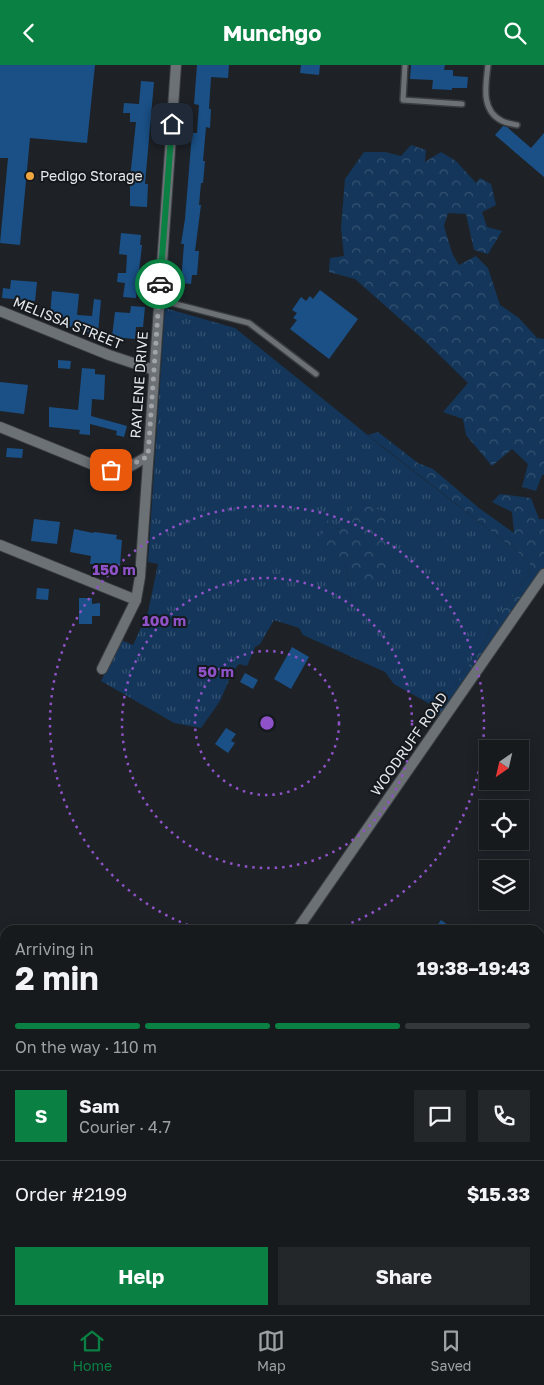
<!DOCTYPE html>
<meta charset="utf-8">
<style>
:root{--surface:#161a1d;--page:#23272a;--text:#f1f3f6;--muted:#9ea1a4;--line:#35383b;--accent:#0b8043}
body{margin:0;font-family:"Golos Text",sans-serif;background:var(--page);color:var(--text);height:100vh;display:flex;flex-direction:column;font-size:19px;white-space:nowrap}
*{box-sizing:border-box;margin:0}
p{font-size:16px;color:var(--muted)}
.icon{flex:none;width:28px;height:28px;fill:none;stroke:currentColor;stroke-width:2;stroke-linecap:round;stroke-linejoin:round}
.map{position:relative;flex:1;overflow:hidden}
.panel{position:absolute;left:0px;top:860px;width:545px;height:390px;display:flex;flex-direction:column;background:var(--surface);border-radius:15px 15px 0 0;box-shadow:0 2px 12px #0003,0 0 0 1px var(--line)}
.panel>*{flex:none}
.needle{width:32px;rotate:214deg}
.buttons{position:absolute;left:479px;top:675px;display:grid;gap:10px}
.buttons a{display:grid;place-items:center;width:50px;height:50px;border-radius:0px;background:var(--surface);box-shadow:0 2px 12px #0003,0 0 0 1px var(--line);font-size:25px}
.pin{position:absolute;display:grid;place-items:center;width:42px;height:42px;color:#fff;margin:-21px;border-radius:10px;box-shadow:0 2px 8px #0006}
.courier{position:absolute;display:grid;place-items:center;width:50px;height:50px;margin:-25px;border:4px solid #0b8043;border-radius:50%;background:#fff;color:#222;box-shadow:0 1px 6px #0007}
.head em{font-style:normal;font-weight:700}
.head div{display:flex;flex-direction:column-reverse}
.head{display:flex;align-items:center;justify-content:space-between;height:85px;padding:0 15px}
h1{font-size:32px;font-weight:700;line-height:38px}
.bar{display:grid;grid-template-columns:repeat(4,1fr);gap:8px 5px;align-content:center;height:60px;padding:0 15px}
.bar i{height:6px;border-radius:4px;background:var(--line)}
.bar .current{background:var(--accent)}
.bar p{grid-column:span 4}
.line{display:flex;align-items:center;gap:12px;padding:0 15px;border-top:1px solid var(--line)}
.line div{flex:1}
.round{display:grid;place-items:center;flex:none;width:52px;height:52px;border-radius:0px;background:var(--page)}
.primary-button{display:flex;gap:10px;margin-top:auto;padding:10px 15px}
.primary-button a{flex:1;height:58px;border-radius:0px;background:var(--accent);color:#fff;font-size:20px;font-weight:700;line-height:58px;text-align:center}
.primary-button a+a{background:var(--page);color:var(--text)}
header{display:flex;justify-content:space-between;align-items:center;height:65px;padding:0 15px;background:var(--accent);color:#fff;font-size:22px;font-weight:700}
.tabs{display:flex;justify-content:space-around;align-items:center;height:70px;border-top:1px solid var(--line);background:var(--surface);font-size:14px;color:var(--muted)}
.tabs a{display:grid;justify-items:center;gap:2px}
.tabs .current{color:var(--accent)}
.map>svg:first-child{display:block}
.grass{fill:url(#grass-tufts);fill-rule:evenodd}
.forest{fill:url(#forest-crowns)}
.building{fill:#1a5086}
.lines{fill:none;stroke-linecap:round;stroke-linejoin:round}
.lane-casing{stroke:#393d40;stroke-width:8}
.street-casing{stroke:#393d40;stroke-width:12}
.lane{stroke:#6c7176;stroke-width:5}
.street{stroke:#6c7176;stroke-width:10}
.done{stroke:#a0a3a7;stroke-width:5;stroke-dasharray:0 9}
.route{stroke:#0b8043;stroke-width:6}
.ring{fill:none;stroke:#9052c8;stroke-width:2.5;stroke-dasharray:2.5 5}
.poi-dot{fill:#f0a63e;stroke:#15191d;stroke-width:2}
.labels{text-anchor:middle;stroke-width:4;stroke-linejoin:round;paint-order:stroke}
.poi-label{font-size:14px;fill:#e6e9ec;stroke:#15191d;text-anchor:start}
.street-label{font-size:14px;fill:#e6e9ec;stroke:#15191d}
.centre{fill:#9052c8;stroke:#15191d;stroke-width:2.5}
.ring-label{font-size:15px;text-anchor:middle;font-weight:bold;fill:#9052c8;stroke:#15191d;stroke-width:4;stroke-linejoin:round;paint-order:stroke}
</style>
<header><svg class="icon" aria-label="back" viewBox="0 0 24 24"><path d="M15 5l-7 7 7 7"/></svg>Munchgo<svg class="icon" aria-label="search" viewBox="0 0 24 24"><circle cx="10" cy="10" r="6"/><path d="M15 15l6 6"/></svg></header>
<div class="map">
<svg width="544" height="1250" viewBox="0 0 544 1250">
<defs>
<pattern id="grass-tufts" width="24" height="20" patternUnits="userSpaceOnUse" patternTransform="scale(1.25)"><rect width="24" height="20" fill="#13365a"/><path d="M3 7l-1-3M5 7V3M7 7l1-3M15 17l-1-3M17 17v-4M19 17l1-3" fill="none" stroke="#355372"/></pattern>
<pattern id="forest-crowns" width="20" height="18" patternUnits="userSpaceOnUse" patternTransform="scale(1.25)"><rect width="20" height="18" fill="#13365a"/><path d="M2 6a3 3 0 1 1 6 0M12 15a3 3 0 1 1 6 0" fill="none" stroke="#355372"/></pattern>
</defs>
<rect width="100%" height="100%" fill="#1e2227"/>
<path class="grass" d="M165 243 235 263 385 384 519 488 530 499 529 510 491 559 487 573 453 623 447 626 437 643 394 619 385 607 303 570 299 563 274 555 260 579 255 582 247 601 239 599 233 606 220 636 201 663 174 658 101 616 121 575 133 580 148 547 158 499 148 497ZM352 441 349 517 345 500 337 491 326 455 338 464 349 462Z"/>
<g class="forest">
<polygon points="411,80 426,85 425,97 441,87 456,96 476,118 480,113 491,119 496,140 482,147 487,162 502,166 488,189 474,185 466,149 448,148 444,161 452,188 459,200 476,191 488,203 500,240 519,253 537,273 544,274 544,410 542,410 536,426 522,422 528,399 512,384 492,401 466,370 463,354 443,347 468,318 426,277 355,214 329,207 330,193 344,191 341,163 345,114 364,87 385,87 401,91"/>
<polygon points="378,367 418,398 433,404 479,443 514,468 512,447 492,437 500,429 531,433 539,454 544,454 544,502 442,650 428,649 431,643 437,643 447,626 453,623 487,573 491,559 529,510 530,499 519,488 368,370"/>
<polygon points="356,438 384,446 390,504 381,514 349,517 345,500 319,474 326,454 338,464 349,461 352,441"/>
</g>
<g class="building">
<polygon points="0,0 95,0 87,78 30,73 20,180 0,178 8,93 0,93"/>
<polygon points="197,0 229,0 228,13 211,12 209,44 211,44 210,63 206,62 203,96 205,96 203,118 201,118 199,140 201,140 195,186 199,186 197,210 192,210 191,219 181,218 184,179 181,179 185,154 192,68 197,68 199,40 194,39"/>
<polygon points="301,0 320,0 319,10 300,8"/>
<polygon points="411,0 445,0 444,5 453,5 453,11 468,12 467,23 452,23 452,25 432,24 433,15 410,14"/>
<polygon points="141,16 154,17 145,119 148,119 147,142 130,141 130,113 136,57 130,57 130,48 123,48 124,38 139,39"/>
<polygon points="503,61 507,62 531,83 544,68 544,112 495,70"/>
<polygon points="121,168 141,170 140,180 142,180 136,233 123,232 125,218 117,217 118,208 126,208 127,190 119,189"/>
<polygon points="11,215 37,217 35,236 2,233 3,223 10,224"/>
<polygon points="320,225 358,254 329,294 290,264 297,255 293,253 297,248 292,245 301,232 306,236 310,231 313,234"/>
<polygon points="52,226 79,229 77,250 92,251 94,234 101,235 98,268 85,267 86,264 68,262 69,253 50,252"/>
<polygon points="131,241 145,242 143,262 136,262 135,274 112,272 115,247 130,248"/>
<polygon points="58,295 71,296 70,304 58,303"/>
<polygon points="82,303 95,304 95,309 105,310 104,335 92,334 91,351 127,361 124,372 116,370 117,366 90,359 90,370 79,369 80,365 49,362 49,342 78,345"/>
<polygon points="0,317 28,320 24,349 0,346"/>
<polygon points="7,383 23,384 22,393 6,392"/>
<polygon points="34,454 60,457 57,479 31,476"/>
<polygon points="74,464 93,468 94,467 117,470 116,474 122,475 120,501 90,499 91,491 70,487"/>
<polygon points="37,523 49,524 48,535 36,534"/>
<polygon points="79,533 92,533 92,539 100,538 100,551 92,551 92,559 79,559"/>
<polygon points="292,582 309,592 291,624 274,614"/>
<polygon points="245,608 258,615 253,624 240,617"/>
<polygon points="226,663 236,669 231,676 235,678 228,688 215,679"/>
<polygon points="441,855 455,865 434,865"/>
</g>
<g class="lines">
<defs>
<g id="lane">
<polyline points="405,0 403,35 462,39"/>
<path d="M488 0C486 19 480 45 502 56 506 58 512 59 517 60"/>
<polyline points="160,235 249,258 316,309"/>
<polyline points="0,1043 5,1047"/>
<polyline points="242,1245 249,1250"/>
<polyline points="139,1250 142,1245"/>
<polyline points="534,1250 537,1245"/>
</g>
<g id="street">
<polyline points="0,246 109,290 154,305"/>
<polyline points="0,362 101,403 121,404 131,401 148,391"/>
<polyline points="0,480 136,535"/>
<polyline points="102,604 136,535 140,512 176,0"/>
<polyline points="297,865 544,509"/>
<polyline points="38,1250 42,1245"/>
</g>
</defs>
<use href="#lane" class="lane-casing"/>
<use href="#street" class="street-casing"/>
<use href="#lane" class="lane"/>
<use href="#street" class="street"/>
</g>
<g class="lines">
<path class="done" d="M111 405C125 404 135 398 148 391L160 219"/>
<polyline class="route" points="160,219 172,59"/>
</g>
<g class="ring">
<circle cx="267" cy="658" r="72"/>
<circle cx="267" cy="658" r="145"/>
<path d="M202 865A217 217 0 1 1 332 865"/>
</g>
<circle class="poi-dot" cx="30" cy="111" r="5"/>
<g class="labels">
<g class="poi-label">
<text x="40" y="116">Pedigo Storage</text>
</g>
<g class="street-label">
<text transform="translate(68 258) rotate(22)" y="5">MELISSA STREET</text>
<text transform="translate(139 320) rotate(-86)" y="5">RAYLENE DRIVE</text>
<text transform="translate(409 679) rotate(-55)" y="5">WOODRUFF ROAD</text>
</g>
</g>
<circle cx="267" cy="658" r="8" class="centre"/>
<g class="ring-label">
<text x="114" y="510">150 m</text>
<text x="164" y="561">100 m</text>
<text x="216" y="612">50 m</text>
</g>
</svg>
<div class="buttons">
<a><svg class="needle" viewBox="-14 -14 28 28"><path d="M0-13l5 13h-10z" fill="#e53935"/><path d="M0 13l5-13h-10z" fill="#9ea1a4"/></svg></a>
<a><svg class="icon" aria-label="locate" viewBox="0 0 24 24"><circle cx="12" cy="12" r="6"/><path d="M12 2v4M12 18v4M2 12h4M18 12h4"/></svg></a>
<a><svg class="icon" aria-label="layers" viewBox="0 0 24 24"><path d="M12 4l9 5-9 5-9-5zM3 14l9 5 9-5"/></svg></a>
</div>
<div class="pin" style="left:111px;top:405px;background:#ea580c"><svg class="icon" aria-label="bag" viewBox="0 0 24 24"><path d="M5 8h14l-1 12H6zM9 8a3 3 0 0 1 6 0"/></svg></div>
<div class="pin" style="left:172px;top:59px;background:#1f2937"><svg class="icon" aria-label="home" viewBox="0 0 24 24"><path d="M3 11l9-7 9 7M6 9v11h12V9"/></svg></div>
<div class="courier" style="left:160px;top:219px"><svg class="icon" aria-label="car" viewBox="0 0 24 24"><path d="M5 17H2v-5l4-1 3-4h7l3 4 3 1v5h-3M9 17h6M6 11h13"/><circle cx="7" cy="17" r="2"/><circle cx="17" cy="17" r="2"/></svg></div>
<section class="panel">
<div class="head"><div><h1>2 min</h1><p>Arriving in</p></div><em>19:38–19:43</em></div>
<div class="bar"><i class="current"></i><i class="current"></i><i class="current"></i><i></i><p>On the way · 110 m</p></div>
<div class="line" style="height:90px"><b class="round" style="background:var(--accent);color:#fff">S</b><div><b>Sam</b><p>Courier · 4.7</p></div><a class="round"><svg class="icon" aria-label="chat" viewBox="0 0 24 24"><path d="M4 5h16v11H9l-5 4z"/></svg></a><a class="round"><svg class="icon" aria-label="phone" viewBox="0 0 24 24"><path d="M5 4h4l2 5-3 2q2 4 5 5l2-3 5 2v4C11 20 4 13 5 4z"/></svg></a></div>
<div class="line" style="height:65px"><div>Order #2199</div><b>$15.33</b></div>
<div class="primary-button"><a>Help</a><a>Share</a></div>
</section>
</div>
<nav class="tabs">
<a class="current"><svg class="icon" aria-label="home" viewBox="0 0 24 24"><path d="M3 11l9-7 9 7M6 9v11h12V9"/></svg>Home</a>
<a><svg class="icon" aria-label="map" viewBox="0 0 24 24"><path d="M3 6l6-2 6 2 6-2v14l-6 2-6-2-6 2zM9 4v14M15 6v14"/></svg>Map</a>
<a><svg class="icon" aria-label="saved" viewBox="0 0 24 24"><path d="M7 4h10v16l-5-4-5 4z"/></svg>Saved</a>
</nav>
